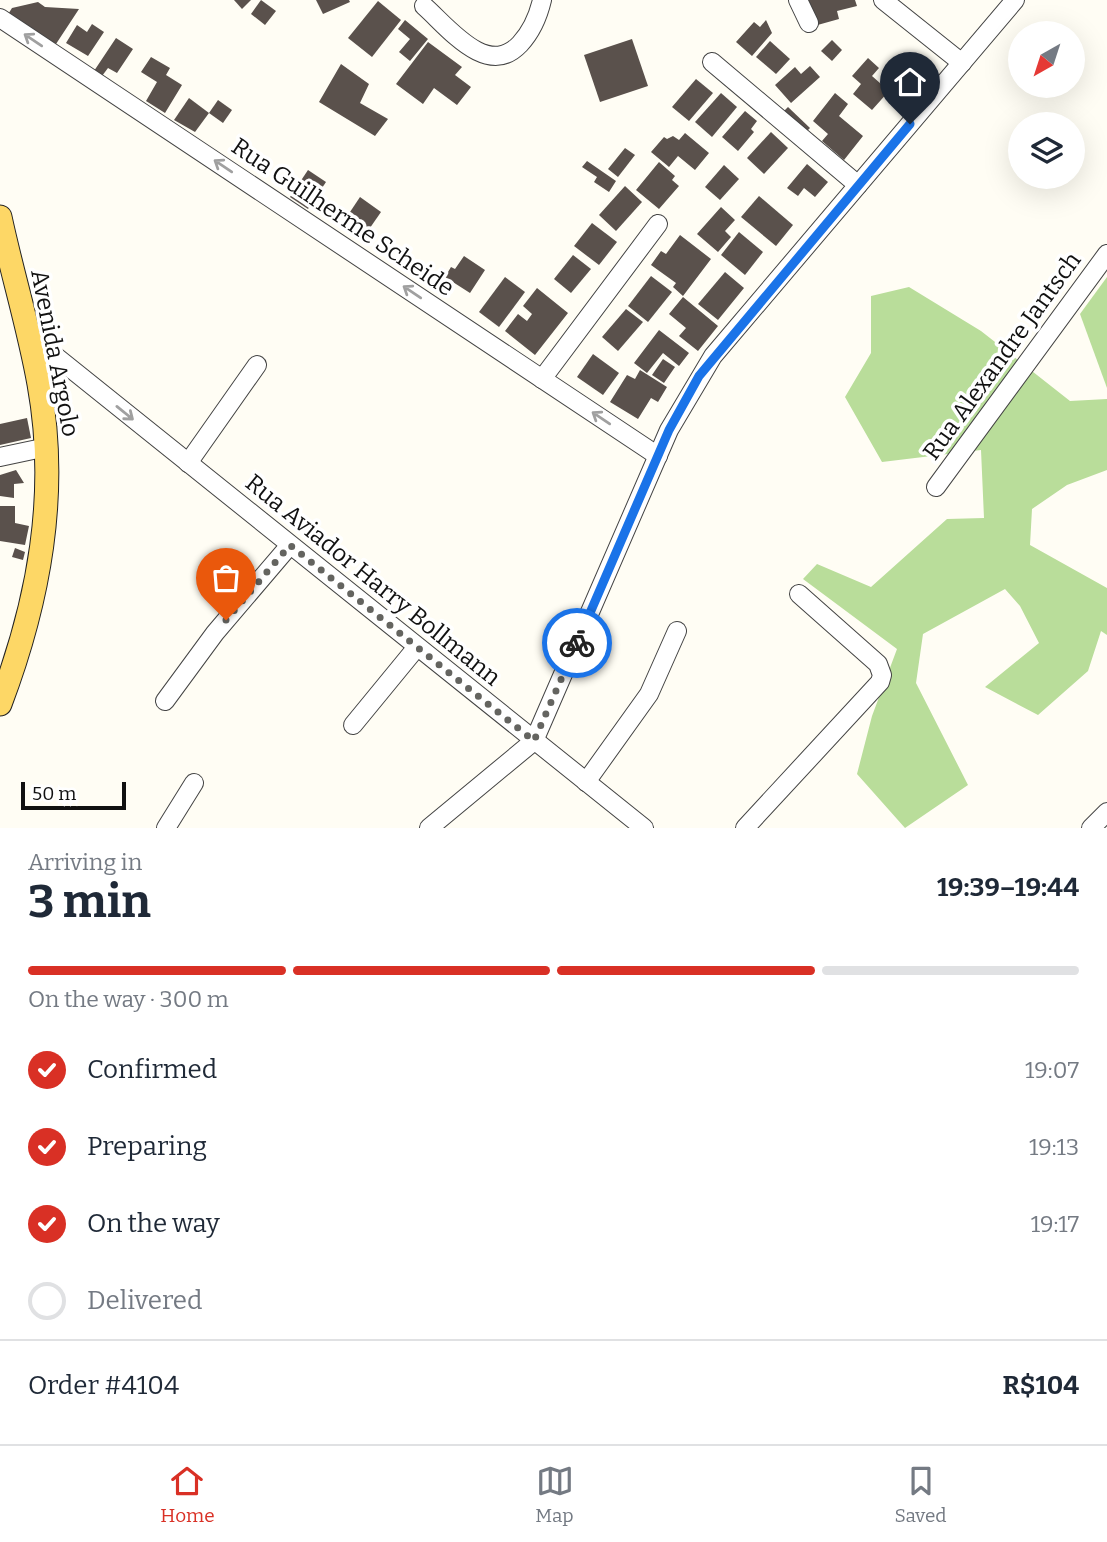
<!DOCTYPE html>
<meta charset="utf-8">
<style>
:root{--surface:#fff;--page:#f6f6f7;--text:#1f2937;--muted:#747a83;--line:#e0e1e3;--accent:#d93025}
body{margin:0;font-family:Bitter,serif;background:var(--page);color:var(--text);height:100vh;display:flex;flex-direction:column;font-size:26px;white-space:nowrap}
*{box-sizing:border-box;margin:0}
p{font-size:23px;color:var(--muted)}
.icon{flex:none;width:38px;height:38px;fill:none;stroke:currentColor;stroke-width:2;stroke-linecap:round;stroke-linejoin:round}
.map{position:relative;height:828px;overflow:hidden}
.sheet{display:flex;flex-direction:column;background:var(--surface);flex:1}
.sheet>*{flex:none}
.needle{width:46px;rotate:219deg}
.fabs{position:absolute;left:1008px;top:21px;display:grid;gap:14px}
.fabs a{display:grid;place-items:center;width:77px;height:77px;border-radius:50%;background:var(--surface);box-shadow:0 7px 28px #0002;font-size:35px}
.scale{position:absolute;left:21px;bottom:18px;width:105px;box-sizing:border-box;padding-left:7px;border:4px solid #111;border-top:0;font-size:19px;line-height:24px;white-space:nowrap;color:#111;-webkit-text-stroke:5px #fff;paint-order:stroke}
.pin{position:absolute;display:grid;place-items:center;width:60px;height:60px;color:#fff;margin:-72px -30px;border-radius:50% 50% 50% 0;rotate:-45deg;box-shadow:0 0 7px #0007}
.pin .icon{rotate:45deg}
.courier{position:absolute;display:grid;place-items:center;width:70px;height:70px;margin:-35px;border:5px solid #1a73e8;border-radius:50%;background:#fff;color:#222;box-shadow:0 2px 9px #0007}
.headline em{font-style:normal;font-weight:700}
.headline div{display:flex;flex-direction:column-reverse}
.headline{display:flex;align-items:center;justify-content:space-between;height:119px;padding:0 28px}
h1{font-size:46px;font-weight:700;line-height:52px}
.bar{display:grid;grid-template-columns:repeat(4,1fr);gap:10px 7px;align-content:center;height:84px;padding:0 28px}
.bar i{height:9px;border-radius:5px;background:var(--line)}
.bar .on{background:var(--accent)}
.bar p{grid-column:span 4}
.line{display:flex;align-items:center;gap:18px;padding:0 28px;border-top:2px solid var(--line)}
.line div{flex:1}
ol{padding:0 28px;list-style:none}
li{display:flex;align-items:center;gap:21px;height:77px}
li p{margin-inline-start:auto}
li .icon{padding:7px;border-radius:50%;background:var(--accent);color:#fff;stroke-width:4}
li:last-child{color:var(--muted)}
li i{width:38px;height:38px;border:4px solid var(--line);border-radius:50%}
.tab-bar{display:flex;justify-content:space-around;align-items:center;height:98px;border-top:2px solid var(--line);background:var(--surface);font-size:19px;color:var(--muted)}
.tab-bar a{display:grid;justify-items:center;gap:4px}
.tab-bar .on{color:var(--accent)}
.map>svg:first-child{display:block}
.forest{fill:#b9dd9a}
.building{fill:#5a514c}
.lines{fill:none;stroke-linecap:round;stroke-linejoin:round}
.minor-casing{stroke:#444;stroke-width:20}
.major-casing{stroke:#222;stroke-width:25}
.minor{stroke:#fff;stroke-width:18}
.major{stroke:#fdd766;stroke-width:23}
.oneway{stroke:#a0a0a0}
.done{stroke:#646460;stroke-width:7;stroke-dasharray:0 12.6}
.route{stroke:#1a73e8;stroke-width:9}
.labels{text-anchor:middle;stroke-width:7;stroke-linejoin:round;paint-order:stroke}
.street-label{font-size:24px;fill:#111;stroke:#fff}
</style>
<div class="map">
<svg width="1107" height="828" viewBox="0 0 1107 828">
<rect width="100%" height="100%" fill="#fffdf4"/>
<g class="forest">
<polygon points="1107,277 1107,388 1080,314"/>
<polygon points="909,287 981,331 1070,401 1107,399 1107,470 1067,485 1032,509 1030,545 1107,588 1107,635 1101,631 1088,671 1038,715 985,687 1039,643 1020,606 1005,589 923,634 916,683 968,785 905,828 857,774 872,716 897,649 803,579 817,564 871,587 947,519 984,518 981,450 882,462 845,397 871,353 871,296"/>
</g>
<g class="building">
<polygon points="234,0 251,0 242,9"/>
<polygon points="261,0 276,11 265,25 251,14"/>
<polygon points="316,0 349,0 350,2 323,14"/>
<polygon points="807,0 855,0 857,6 837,11 839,19 814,26"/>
<polygon points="378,1 401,20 372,57 348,38"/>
<polygon points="38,2 45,7 79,9 56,44 7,16 12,8"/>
<polygon points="405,20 428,39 410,61 399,52 410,39 398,29"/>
<polygon points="766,20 772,33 752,56 736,42 754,22 760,27"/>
<polygon points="92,24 104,32 88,56 66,43 77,25 87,32"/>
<polygon points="116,38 133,49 117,73 108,68 102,76 94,71"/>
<polygon points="632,39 648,86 600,102 584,55"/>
<polygon points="832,40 842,50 832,61 821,51"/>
<polygon points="770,41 790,59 776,74 756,57"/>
<polygon points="428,42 462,67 455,75 471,87 457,105 434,88 423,104 396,84"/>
<polygon points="151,57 170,68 166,75 182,85 165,113 146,101 157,82 141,72"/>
<polygon points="868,58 879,68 872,76 889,91 872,110 853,94 861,84 852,76"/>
<polygon points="914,58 929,72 912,91 897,77"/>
<polygon points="341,64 369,84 360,103 388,119 375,136 319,102"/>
<polygon points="810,66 820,77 791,103 775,85 795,67 801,74"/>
<polygon points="696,79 713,93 689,121 672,107"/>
<polygon points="721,93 737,107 712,137 695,122"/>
<polygon points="835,93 848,104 839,116 863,136 844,160 822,141 828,134 813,121"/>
<polygon points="189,98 209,113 195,132 174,120"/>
<polygon points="218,100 232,110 223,123 209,113"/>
<polygon points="788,107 810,128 803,135 781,114"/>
<polygon points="745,111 757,121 751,129 754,132 738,151 722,137"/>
<polygon points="771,132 788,148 764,174 747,158"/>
<polygon points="685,133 709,153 695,170 678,156 669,167 651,152 664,137 667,139 673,136 679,140"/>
<polygon points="625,148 635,155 618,177 608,169"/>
<polygon points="587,161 616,181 609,192 594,182 597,177 582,167"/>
<polygon points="659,162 675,176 672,180 679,186 659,209 636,190"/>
<polygon points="807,164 828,182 815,197 804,188 798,196 787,188"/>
<polygon points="724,165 739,179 720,200 705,187"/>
<polygon points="308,170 326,182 308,209 290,197"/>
<polygon points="625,186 642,202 616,231 599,215"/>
<polygon points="759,196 793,225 776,246 741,217"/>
<polygon points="360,197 381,212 363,238 342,224"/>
<polygon points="721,207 735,220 725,231 731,237 718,252 697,234"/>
<polygon points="592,223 617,242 599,265 574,246"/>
<polygon points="739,232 763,252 745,275 721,255"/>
<polygon points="680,235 711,259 683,296 673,287 676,283 651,265 661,251 666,254"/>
<polygon points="573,255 591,269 571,293 554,279"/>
<polygon points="464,256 485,270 470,293 445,277 451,267 455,269"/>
<polygon points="725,272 744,288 718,320 698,304"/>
<polygon points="651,276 672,292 648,322 628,306"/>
<polygon points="505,277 525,292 499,327 479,312"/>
<polygon points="537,288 568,313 535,355 505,331 518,314 527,321 532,314 523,306"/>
<polygon points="683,297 718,326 698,351 679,336 686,328 669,314"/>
<polygon points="626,309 643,322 618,351 602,337"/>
<polygon points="659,330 689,353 679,366 663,353 647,373 634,363"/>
<polygon points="593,354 619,373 603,395 577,377"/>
<polygon points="663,359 675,367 664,383 652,375"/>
<polygon points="640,370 667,387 658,402 651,398 638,419 610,402 627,375 635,379"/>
<polygon points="27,418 31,438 0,445 0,424"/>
<polygon points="16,470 24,483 14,484 14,498 0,496 0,475"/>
<polygon points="0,506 15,506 15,523 29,526 25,545 0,541"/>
<polygon points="15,548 25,552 23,560 12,557"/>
</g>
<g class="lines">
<defs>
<g id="minor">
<polyline points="798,0 809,23"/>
<polyline points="883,0 962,63"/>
<path d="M424 6C448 27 487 79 520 44 532 31 538 17 542 0"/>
<polyline points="0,18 658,456"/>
<polyline points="712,62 858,185"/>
<polyline points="29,335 644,828"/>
<polyline points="542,379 658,224"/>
<polyline points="0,457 47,447"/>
<polyline points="188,463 257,365"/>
<polyline points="936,487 1107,254"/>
<polyline points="165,701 215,633 290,545"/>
<polyline points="353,725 417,647"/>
<polyline points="586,782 649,694 677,631"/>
<polyline points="166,828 194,783"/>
<polyline points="429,828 534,741 669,430 713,356 1015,0"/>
<polyline points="745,828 880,682 882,675 878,664 799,594"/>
<polyline points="1091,828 1107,812"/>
</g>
<path id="major" d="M0 217C12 273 29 328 39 384 59 494 39 601 0 704"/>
</defs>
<use href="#minor" class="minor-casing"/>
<use href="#major" class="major-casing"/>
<use href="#minor" class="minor"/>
<use href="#major" class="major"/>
</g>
<defs><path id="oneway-shaft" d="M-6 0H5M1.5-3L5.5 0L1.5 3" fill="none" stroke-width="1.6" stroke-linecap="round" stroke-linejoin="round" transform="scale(1.75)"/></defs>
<g class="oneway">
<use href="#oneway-shaft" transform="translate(33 40) rotate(-146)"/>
<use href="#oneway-shaft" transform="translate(223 166) rotate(-146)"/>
<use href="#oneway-shaft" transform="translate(412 292) rotate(-146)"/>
<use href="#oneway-shaft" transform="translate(125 413) rotate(39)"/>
<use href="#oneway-shaft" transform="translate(601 418) rotate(-146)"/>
</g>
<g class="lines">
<polyline class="done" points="226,620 290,545 534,741 577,643"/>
<polyline class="route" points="577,643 669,430 699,376 910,124"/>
</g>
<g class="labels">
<g class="street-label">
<text transform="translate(343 217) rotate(34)" y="8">Rua Guilherme Scheide</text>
<text transform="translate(55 353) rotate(79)" y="8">Avenida Argolo</text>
<text transform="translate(1002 356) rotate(-54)" y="8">Rua Alexandre Jantsch</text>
<text transform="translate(373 580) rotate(39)" y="8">Rua Aviador Harry Bollmann</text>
</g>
</g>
</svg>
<div class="fabs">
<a><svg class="needle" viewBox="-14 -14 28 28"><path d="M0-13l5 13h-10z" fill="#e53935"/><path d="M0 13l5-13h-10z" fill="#747a83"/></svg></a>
<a><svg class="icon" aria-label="layers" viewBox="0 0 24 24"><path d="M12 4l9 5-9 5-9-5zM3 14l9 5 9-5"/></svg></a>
</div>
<div class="scale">50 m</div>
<div class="pin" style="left:226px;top:620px;background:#ea580c"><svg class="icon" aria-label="bag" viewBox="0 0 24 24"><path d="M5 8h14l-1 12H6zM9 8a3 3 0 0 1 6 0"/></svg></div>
<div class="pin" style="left:910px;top:124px;background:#1f2937"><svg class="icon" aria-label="home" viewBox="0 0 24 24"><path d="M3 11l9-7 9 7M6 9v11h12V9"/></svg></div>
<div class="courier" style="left:577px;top:643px"><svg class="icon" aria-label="bike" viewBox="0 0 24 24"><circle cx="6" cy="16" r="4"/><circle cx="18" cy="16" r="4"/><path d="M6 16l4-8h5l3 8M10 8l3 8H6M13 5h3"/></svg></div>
</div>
<section class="sheet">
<div class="headline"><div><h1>3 min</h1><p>Arriving in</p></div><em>19:39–19:44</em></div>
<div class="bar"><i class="on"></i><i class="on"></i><i class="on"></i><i></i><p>On the way · 300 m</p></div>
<ol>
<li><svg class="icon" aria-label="check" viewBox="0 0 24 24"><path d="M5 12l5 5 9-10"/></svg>Confirmed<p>19:07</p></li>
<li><svg class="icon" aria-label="check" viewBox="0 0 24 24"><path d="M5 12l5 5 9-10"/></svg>Preparing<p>19:13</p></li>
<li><svg class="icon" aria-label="check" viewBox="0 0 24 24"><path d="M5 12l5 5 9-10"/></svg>On the way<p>19:17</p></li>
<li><i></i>Delivered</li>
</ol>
<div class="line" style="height:91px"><div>Order #4104</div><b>R$104</b></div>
</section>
<nav class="tab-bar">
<a class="on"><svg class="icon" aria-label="home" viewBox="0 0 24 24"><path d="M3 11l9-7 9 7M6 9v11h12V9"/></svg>Home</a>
<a><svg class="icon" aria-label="map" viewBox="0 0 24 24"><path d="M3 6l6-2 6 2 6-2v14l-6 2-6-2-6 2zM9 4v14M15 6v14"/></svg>Map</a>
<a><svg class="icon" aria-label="saved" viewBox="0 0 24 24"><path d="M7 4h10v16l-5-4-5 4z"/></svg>Saved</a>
</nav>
